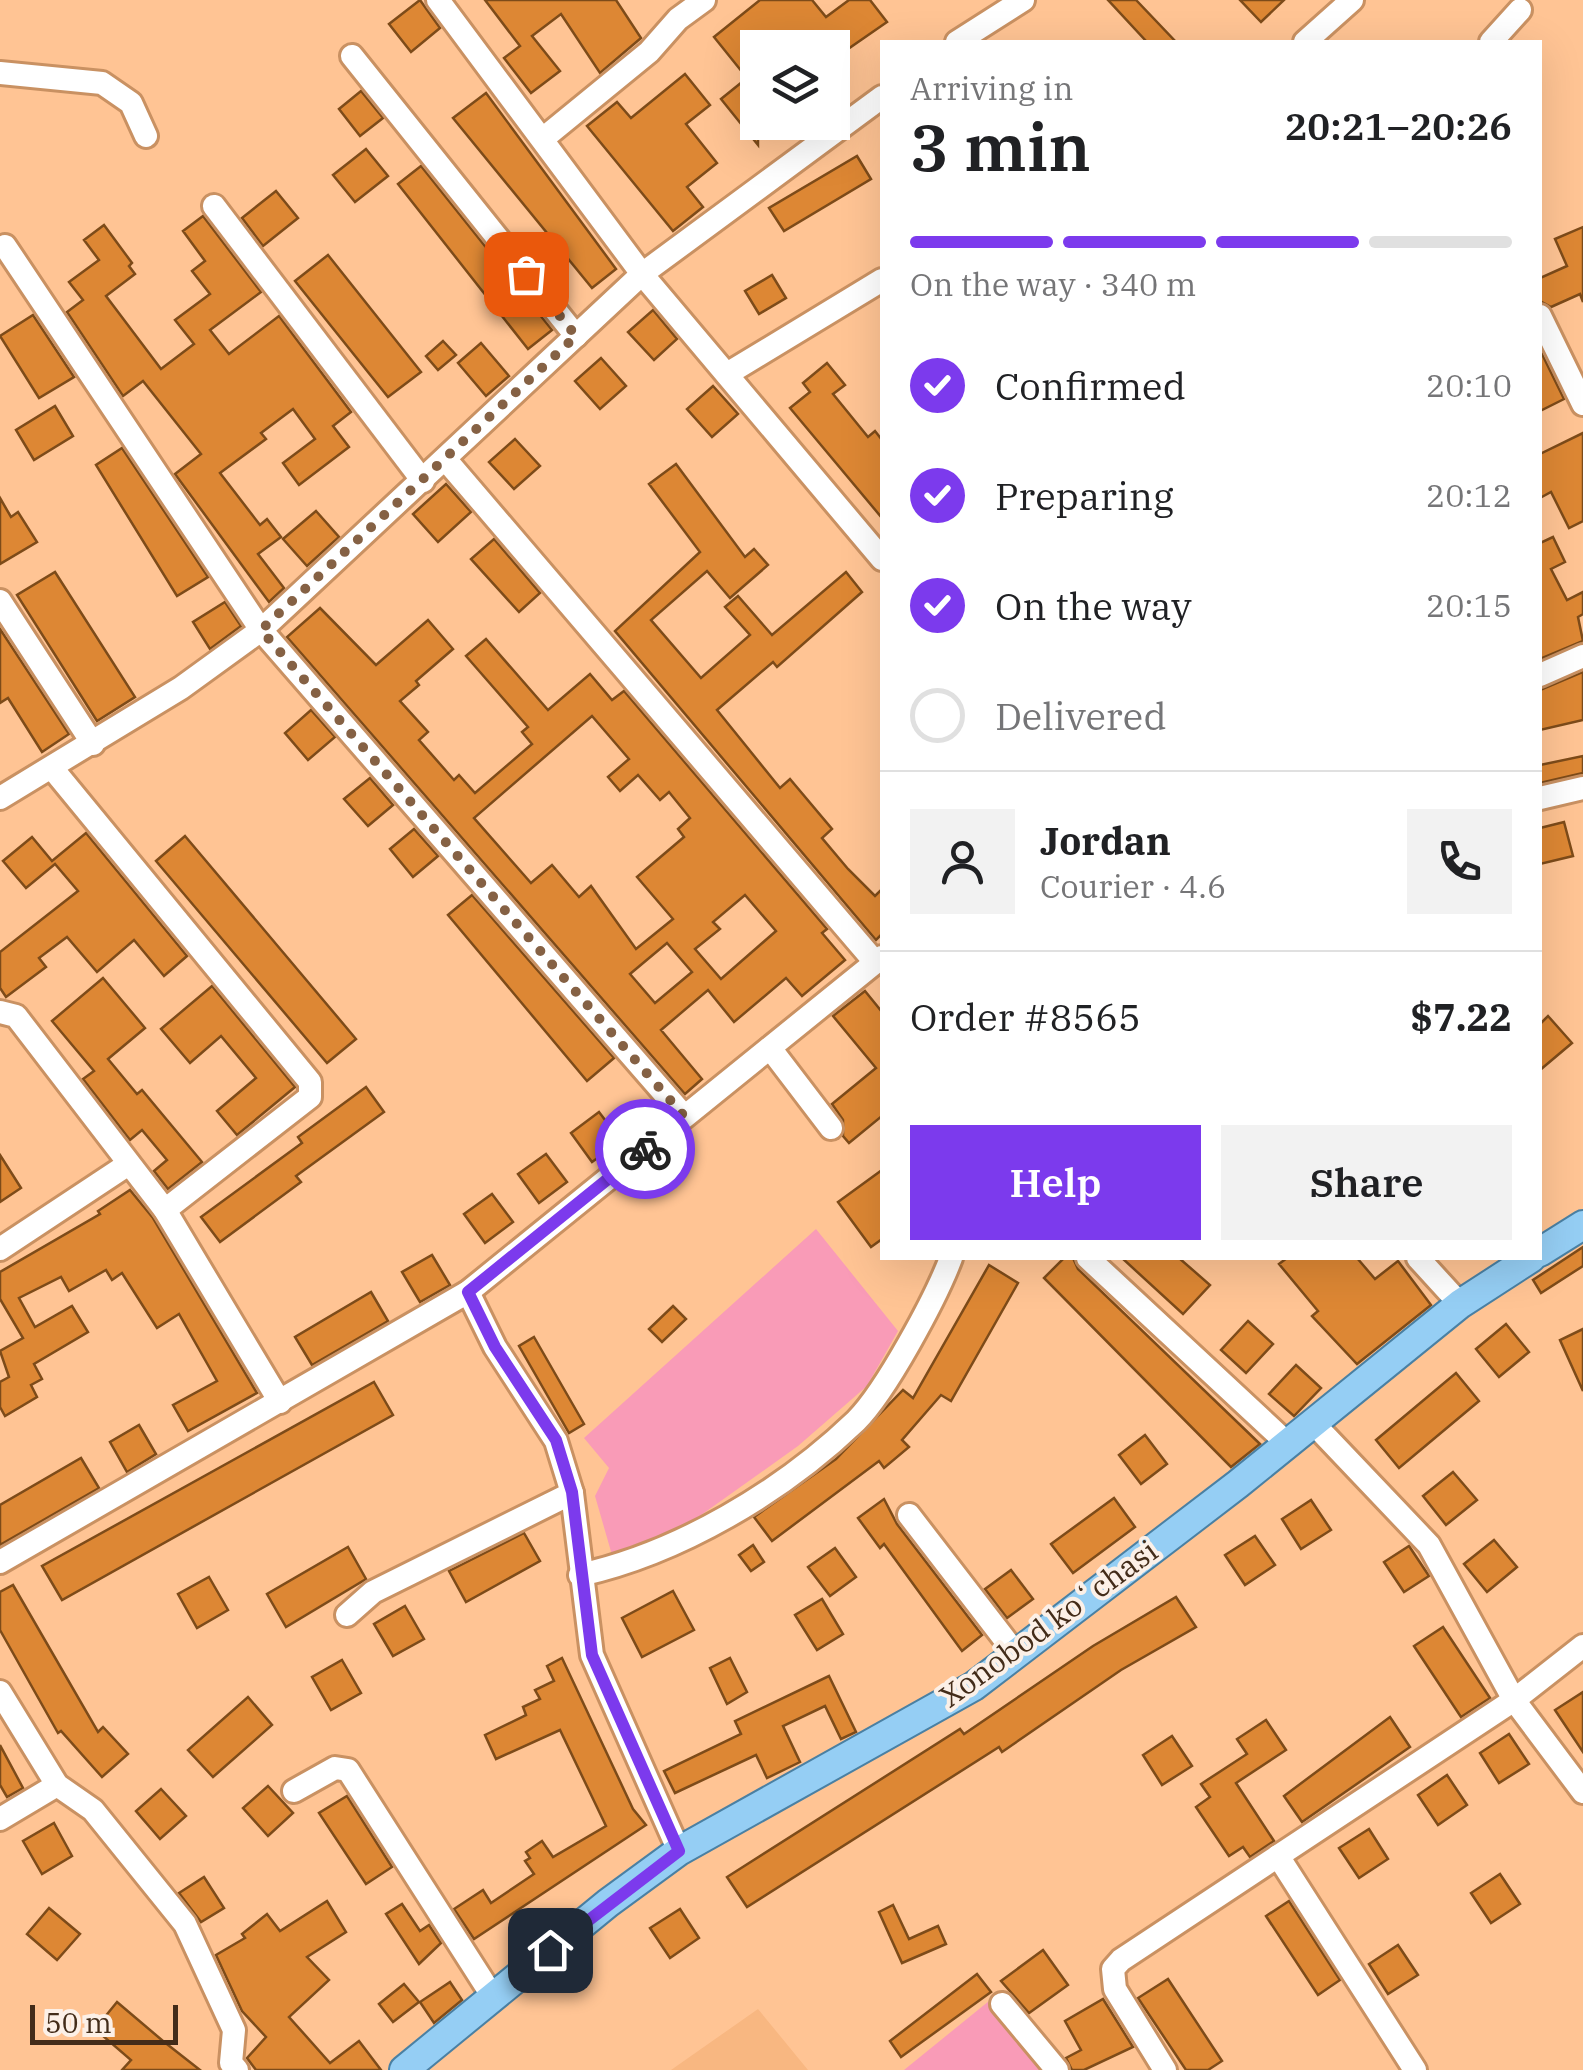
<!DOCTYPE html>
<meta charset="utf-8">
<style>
:root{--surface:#fff;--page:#f2f2f2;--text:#202124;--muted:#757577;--line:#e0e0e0;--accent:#7c3aed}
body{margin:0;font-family:"IBM Plex Serif",serif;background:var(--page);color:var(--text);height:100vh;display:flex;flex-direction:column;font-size:38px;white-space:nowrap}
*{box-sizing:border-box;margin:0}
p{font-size:32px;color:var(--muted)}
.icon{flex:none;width:55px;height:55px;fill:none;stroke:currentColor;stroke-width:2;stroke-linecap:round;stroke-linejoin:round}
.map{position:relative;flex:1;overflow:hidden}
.details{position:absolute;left:880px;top:40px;width:662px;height:1220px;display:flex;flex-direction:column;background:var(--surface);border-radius:0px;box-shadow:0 10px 40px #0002}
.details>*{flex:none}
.fabs{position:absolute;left:740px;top:30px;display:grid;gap:20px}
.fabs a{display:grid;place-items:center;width:110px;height:110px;border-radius:0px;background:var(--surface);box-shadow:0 10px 40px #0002;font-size:50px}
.scale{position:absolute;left:30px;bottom:25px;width:148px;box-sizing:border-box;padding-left:10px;border:5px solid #432c19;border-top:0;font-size:28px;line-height:35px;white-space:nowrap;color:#432c19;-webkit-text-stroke:8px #fcf0e7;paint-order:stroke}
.pin{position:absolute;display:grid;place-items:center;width:85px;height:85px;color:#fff;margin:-42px;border-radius:20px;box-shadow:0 5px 15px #0006}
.courier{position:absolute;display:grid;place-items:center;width:100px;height:100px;margin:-50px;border:8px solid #7c3aed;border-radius:50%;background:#fff;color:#222;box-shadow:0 2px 12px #0007}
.headline em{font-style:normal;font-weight:600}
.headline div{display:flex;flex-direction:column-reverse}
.headline{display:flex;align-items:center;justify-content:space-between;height:170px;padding:0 30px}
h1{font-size:65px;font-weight:600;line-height:75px}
.bar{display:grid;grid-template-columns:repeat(4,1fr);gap:15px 10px;align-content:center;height:120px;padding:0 30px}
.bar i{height:12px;border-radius:8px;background:var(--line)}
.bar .selected{background:var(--accent)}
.bar p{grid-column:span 4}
.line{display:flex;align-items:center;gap:25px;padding:0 30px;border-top:2px solid var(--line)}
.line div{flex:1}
.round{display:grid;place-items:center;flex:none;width:105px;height:105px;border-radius:0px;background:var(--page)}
ol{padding:0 30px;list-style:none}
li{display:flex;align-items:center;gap:30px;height:110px}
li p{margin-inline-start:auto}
li .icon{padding:10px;border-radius:50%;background:var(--accent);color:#fff;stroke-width:4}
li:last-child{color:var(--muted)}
li i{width:55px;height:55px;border:5px solid var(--line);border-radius:50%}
.action{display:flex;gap:20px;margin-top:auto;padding:20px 30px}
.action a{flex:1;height:115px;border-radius:0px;background:var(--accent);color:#fff;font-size:40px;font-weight:600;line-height:115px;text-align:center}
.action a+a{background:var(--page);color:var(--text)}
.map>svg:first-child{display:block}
.built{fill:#f8b781}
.green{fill:#f99bb7}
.building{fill:#dd8734;stroke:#7d4b19;stroke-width:2.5;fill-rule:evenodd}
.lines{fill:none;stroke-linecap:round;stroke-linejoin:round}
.minor-casing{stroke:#c99162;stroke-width:28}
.major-casing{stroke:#4a80a3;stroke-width:32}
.minor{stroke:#fff;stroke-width:22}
.major{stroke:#95cef4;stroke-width:28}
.done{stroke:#856144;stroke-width:10;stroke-dasharray:0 18}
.route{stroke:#7c3aed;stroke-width:12}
.labels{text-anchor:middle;stroke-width:8;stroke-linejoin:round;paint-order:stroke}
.street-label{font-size:30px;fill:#432c19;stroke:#fcf0e7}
</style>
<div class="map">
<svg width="1583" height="2070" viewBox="0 0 1583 2070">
<rect width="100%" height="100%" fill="#ffc494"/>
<polygon class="built" points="758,2009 808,2070 671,2070"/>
<g class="green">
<polygon points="816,1229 898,1331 867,1386 798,1446 659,1545 612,1555 595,1496 609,1468 584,1438"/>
<polygon points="989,2001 1046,2070 904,2070"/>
</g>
<g class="building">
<polygon points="420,0 440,28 411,52 389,24"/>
<polygon points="485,0 616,0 641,38 600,73 561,14 532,36 560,71 531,93 504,58 520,46"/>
<polygon points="760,0 812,0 826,17 849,0 870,0 887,22 832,60 832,48 795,48 788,40 779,48 758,48 758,145 721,99 747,78 714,37"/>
<polygon points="1108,0 1136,0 1176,42 1147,42"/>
<polygon points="1240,0 1284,0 1261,22"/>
<polygon points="685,74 710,105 686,124 717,163 687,187 703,207 673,231 587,126 617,102 631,118"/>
<polygon points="361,91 383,118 360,136 339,109"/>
<polygon points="486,93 616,269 592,288 453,118"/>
<polygon points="366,149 388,176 355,202 333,175"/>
<polygon points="857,156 871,179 784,231 769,208"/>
<polygon points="421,166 552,330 528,349 398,184"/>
<polygon points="276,191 298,218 263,246 242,218"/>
<polygon points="203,216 261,292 210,330 229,354 279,316 351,412 333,426 349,447 299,485 283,463 315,439 293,409 261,433 266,439 220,473 260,525 267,519 281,537 258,554 284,588 269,602 175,474 201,454 143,381 123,396 67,312 83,300 69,282 99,260 84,240 104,225 132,263 129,266 135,274 106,296 161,369 194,344 175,320 210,294 192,271 205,261 183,231"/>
<polygon points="1583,227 1583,302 1580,294 1551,307 1540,301 1540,278 1567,266 1555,239"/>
<polygon points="328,255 421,372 388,397 295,281"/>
<polygon points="772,275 786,298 759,314 745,291"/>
<polygon points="653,310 677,339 654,360 628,332"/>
<polygon points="33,315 74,377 39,398 0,336"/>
<polygon points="443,341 456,355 438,370 426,356"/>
<polygon points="481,343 509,376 486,396 458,363"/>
<polygon points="1540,350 1564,399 1540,411"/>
<polygon points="601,358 626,386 600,409 575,381"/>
<polygon points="827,363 845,385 833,394 868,437 875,431 882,440 882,518 790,408 810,392 803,383"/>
<polygon points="713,386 738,414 712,437 687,409"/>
<polygon points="55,406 73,436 34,460 16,430"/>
<polygon points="1583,433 1583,521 1569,528 1551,492 1540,498 1540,454"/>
<polygon points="515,439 540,466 514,489 489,462"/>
<polygon points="122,448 208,577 177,596 96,465"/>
<polygon points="676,464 745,557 754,549 768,565 730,598 707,571 651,620 701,678 750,635 725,607 738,596 772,635 846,572 862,592 777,667 773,662 717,710 780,788 790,779 832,829 822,838 848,869 875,896 882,889 882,934 876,940 615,631 700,552 649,484"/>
<polygon points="446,484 471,512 438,542 413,514"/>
<polygon points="0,498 11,517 18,512 37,542 0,564"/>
<polygon points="316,511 339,537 307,566 283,539"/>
<polygon points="1553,537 1565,562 1551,569 1567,600 1583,592 1583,614 1578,617 1583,641 1540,659 1540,543"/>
<polygon points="494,539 540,593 519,612 471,559"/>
<polygon points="55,572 135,697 97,721 17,595"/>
<polygon points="225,602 241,626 210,649 193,622"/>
<path d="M320 608 376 665 428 620 453 649 416 681 419 685 400 701 428 732 419 740 454 780 459 775 475 793 532 744 522 732 528 727 466 656 486 639 548 710 590 674 612 700 624 691 827 929 822 933 845 960 802 996 786 978 734 1022 708 990 661 1030 702 1079 685 1094 287 637ZM592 716 629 759 608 777 620 791 638 775 660 800 669 792 690 818 678 829 684 837 637 877 673 919 636 949 591 886 579 897 552 865 531 883 474 818ZM745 895 776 931 721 979 695 949 720 929 713 922ZM667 943 692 972 655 1003 630 974Z"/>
<polygon points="0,629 69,734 42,752 8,698 0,703"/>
<polygon points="1583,672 1583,720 1540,730 1540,690"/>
<polygon points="311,710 335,737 308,760 285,733"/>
<polygon points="1583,756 1583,773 1540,783 1540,765"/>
<polygon points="370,778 393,805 368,826 344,799"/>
<polygon points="1564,822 1573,856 1540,864 1540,828"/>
<polygon points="414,829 438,856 413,877 390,849"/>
<polygon points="86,833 187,956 164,976 134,940 97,972 67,937 39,958 46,967 6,997 0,988 0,952 78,891 55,864 26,888 3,861 32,837 52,861"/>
<polygon points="185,836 356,1039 327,1063 156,861"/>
<polygon points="472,895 614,1058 587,1081 448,915"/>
<polygon points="103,978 145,1028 108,1059 137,1094 142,1090 202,1162 168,1189 154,1171 167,1160 142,1130 130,1140 83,1079 94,1071 52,1021"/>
<polygon points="212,986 295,1087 237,1135 217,1111 256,1078 221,1036 190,1063 161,1029"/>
<polygon points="865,991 882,1012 882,1116 849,1143 843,1136 843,1120 832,1104 876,1068 833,1016"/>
<polygon points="1548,1016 1572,1043 1540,1070 1540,1024"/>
<polygon points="366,1087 384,1112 296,1176 301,1182 220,1242 201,1217 302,1143 298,1137"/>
<polygon points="599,1112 621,1141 592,1162 571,1133"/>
<polygon points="546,1154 567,1182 539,1203 518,1174"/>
<polygon points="0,1155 21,1188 0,1202"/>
<polygon points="882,1170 882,1239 871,1247 838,1202"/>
<polygon points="130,1190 153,1218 257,1393 188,1431 173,1405 217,1381 179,1314 157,1328 122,1273 112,1280 106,1270 69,1291 61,1277 19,1298 35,1327 72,1306 88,1332 34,1364 42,1379 31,1385 37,1397 5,1416 0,1407 0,1382 9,1377 0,1351 23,1338 0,1299 0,1272 100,1214 98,1211"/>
<polygon points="492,1194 513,1222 485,1243 464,1214"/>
<polygon points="1583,1247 1583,1266 1541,1293 1533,1280"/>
<polygon points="432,1255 450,1285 420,1302 402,1272"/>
<polygon points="1064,1258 1073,1258 1078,1269 1260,1444 1231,1467 1044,1278"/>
<polygon points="1122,1258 1179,1258 1210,1285 1183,1314"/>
<polygon points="1287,1258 1357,1258 1375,1279 1398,1261 1431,1305 1357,1364 1312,1316 1318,1311 1279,1264"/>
<polygon points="989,1265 1018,1283 951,1401 941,1395 902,1440 909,1447 884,1468 879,1461 772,1541 754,1517 836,1459 903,1390 913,1398"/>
<polygon points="371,1292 388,1321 312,1365 295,1337"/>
<polygon points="673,1306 686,1319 662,1342 649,1329"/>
<polygon points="1248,1321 1273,1344 1246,1373 1221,1350"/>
<polygon points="1506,1324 1529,1352 1499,1377 1476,1349"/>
<polygon points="1583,1329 1583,1391 1560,1340"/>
<polygon points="534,1337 584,1424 569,1433 519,1346"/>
<polygon points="1296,1365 1321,1388 1294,1416 1269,1394"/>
<polygon points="1456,1373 1479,1401 1399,1468 1376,1440"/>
<polygon points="374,1382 393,1415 62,1600 42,1566"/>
<polygon points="139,1425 156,1454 127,1472 110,1442"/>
<polygon points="1145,1435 1167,1464 1141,1484 1119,1455"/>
<polygon points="81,1458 99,1488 0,1545 0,1505"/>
<polygon points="1453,1472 1477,1500 1446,1525 1423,1496"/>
<polygon points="1114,1498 1135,1527 1073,1573 1051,1544"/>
<polygon points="884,1499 897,1524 982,1635 962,1651 884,1544 880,1548 858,1518"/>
<polygon points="1311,1500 1331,1530 1301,1549 1282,1519"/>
<polygon points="524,1533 540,1561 466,1602 449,1571"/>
<polygon points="1255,1536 1275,1565 1245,1585 1225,1555"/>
<polygon points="1494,1540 1517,1567 1487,1592 1464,1564"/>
<polygon points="753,1545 764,1562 751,1571 739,1555"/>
<polygon points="1409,1546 1429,1576 1404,1592 1384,1562"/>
<polygon points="348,1547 366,1579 286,1627 267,1594"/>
<polygon points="835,1548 856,1577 830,1596 808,1567"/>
<polygon points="1011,1570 1033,1599 1007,1618 985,1589"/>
<polygon points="209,1577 228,1610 197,1628 178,1594"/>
<polygon points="13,1585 98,1732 103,1727 128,1754 102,1777 61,1731 58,1733 0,1630 0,1592"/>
<polygon points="673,1591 694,1630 642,1657 622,1618"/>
<polygon points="1176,1597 1196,1627 1121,1670 1002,1752 999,1747 747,1907 727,1877 960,1729 964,1734 1093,1646"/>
<polygon points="822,1599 843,1634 817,1650 795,1615"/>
<polygon points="405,1606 424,1639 393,1656 374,1624"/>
<polygon points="1443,1627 1490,1698 1461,1717 1414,1646"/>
<polygon points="562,1658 633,1809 646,1825 474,1939 454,1909 483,1890 491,1903 534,1874 525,1861 530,1858 526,1852 542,1841 553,1857 606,1826 560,1730 496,1759 485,1735 526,1715 523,1707 540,1699 535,1690 554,1681 547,1666"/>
<polygon points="730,1658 747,1692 727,1704 710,1668"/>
<polygon points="342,1660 361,1693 331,1710 312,1677"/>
<polygon points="829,1676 856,1732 841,1739 825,1706 783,1726 800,1762 767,1778 756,1755 675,1793 664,1771 741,1734 735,1721"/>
<polygon points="1583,1692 1583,1752 1555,1710"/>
<polygon points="248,1697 272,1725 213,1777 188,1750"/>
<polygon points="1390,1717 1410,1747 1302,1822 1284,1796"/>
<polygon points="1266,1720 1286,1750 1236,1783 1274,1841 1250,1857 1243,1847 1229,1856 1196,1807 1210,1797 1201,1784 1247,1754 1237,1739"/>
<polygon points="1509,1734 1529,1764 1499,1783 1480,1753"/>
<polygon points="1172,1736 1192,1766 1162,1785 1143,1755"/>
<polygon points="0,1745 23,1788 7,1797 0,1785"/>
<polygon points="1447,1775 1467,1805 1438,1825 1418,1795"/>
<polygon points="268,1786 293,1813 268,1836 243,1808"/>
<polygon points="161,1789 186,1816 160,1839 136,1811"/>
<polygon points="347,1796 392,1867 366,1884 319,1813"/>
<polygon points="54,1823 72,1856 42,1874 23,1841"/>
<polygon points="1369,1829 1388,1859 1359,1878 1339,1848"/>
<polygon points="1500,1874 1520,1904 1491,1923 1471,1893"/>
<polygon points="204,1877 224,1908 201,1922 179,1893"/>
<polygon points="327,1901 346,1932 307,1957 329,1980 289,2017 330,2063 359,2041 381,2070 256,2070 247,2058 266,2037 242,2011 216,1955 245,1938 242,1934 267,1914 280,1931"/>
<polygon points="1289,1901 1340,1980 1318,1995 1266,1916"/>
<polygon points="402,1904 420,1931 429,1925 441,1943 419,1964 386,1914"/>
<polygon points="893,1905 909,1939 938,1926 946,1944 902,1963 879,1912"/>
<polygon points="49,1908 80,1934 57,1960 27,1934"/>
<polygon points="680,1909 699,1938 670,1958 650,1928"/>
<polygon points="1398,1945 1418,1975 1388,1994 1369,1964"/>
<polygon points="1043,1950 1068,1985 1029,2013 1001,1981"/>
<polygon points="977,1974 991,1992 901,2057 890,2041"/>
<polygon points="1168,1979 1222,2061 1208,2070 1186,2070 1138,1998"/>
<polygon points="450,1982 462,2000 434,2023 420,2002"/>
<polygon points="404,1984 419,2002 393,2022 379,2004"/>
<polygon points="1103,1999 1133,2047 1084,2070 1072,2070 1066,2058 1081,2050 1065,2021"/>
<polygon points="117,2002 163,2041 200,2070 122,2070 131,2060 95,2029"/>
</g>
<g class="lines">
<defs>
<g id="minor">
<polyline points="438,0 642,274 882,559"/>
<polyline points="957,42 1023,0"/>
<polyline points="1305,42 1352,0"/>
<polyline points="1491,42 1520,10"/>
<polyline points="352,56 576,336"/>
<polyline points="0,73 102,83 131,103 146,136"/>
<polyline points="545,137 649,52 678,19 704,0"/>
<polyline points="214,206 423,481"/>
<polyline points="5,246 261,630 684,1116"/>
<polyline points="1540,316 1583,404"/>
<polyline points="727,374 882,280"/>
<polyline points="446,460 875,962"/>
<polyline points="0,601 93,744"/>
<polyline points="1540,675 1583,656"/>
<polyline points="52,768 310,1082 310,1097 165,1210"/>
<polyline points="0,798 181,688 261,630 642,274 882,97"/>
<polyline points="1540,798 1583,788"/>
<polyline points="0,1012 16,1016 165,1210 280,1402"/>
<polyline points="770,1048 831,1128"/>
<polyline points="0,1249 127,1165"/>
<polyline points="1088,1258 1288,1444"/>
<polyline points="1418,1258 1460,1304"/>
<polyline points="468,1292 495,1347 556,1441 572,1493 592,1655 679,1851"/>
<polyline points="1314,1424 1429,1545 1514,1700 1583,1792"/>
<polyline points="909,1515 1016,1654"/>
<polyline points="0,1562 468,1292 882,957"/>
<path d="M580 1575C679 1553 782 1492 856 1421 886 1391 936 1298 951 1258"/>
<polyline points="347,1615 373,1592 572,1493"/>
<polyline points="0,1692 57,1785 93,1810 185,1924 234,2030 231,2063 237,2070"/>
<polyline points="294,1791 335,1768 348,1770 493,1997"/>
<polyline points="0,1819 57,1785"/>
<polyline points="1278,1856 1415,2070"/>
<polyline points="1002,2004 1057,2070"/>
<polyline points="1165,2070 1115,1989 1113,1969 1121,1960 1514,1700 1583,1646"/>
</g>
<g id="major">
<polyline points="1540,1252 1583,1225"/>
<polyline points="404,2070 608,1903 679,1851 974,1686 1238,1484 1460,1304 1531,1258"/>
</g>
</defs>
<use href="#minor" class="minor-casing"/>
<use href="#major" class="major-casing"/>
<use href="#minor" class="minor"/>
<use href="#major" class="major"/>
</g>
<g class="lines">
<polyline class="done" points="526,274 576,336 261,630 684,1116 645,1149"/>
<polyline class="route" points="550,1950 679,1851 592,1655 572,1492 556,1440 495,1347 468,1292 645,1149"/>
</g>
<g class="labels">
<g class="street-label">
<text transform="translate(1049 1624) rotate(-36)" y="10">Xonobod koʻchasi</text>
</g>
</g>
</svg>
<div class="fabs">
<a><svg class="icon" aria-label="layers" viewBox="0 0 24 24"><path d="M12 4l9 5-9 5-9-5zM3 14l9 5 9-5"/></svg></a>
</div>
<div class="scale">50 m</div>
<div class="pin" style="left:526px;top:274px;background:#ea580c"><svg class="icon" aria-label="bag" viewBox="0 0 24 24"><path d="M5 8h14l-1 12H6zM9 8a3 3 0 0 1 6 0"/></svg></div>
<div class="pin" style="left:550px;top:1950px;background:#1f2937"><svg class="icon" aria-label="home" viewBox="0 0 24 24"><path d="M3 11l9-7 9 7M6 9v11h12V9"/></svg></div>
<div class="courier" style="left:645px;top:1149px"><svg class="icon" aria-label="bike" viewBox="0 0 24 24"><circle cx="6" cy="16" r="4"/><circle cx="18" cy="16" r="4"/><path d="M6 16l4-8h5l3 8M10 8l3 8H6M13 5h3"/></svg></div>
<section class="details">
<div class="headline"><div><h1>3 min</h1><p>Arriving in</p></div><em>20:21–20:26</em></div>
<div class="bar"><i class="selected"></i><i class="selected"></i><i class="selected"></i><i></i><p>On the way · 340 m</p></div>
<ol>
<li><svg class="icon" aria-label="check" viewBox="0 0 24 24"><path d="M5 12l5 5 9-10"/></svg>Confirmed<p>20:10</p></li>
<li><svg class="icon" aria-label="check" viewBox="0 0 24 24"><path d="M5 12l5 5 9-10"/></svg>Preparing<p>20:12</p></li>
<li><svg class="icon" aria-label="check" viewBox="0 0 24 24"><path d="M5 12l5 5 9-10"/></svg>On the way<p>20:15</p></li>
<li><i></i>Delivered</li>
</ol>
<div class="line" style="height:180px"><a class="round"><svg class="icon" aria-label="person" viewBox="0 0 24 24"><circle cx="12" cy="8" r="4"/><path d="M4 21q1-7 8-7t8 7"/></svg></a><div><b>Jordan</b><p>Courier · 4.6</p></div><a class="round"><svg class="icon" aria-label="phone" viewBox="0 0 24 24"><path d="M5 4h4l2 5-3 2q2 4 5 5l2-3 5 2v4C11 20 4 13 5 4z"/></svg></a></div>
<div class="line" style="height:130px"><div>Order #8565</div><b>$7.22</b></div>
<div class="action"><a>Help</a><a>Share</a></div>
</section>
</div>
